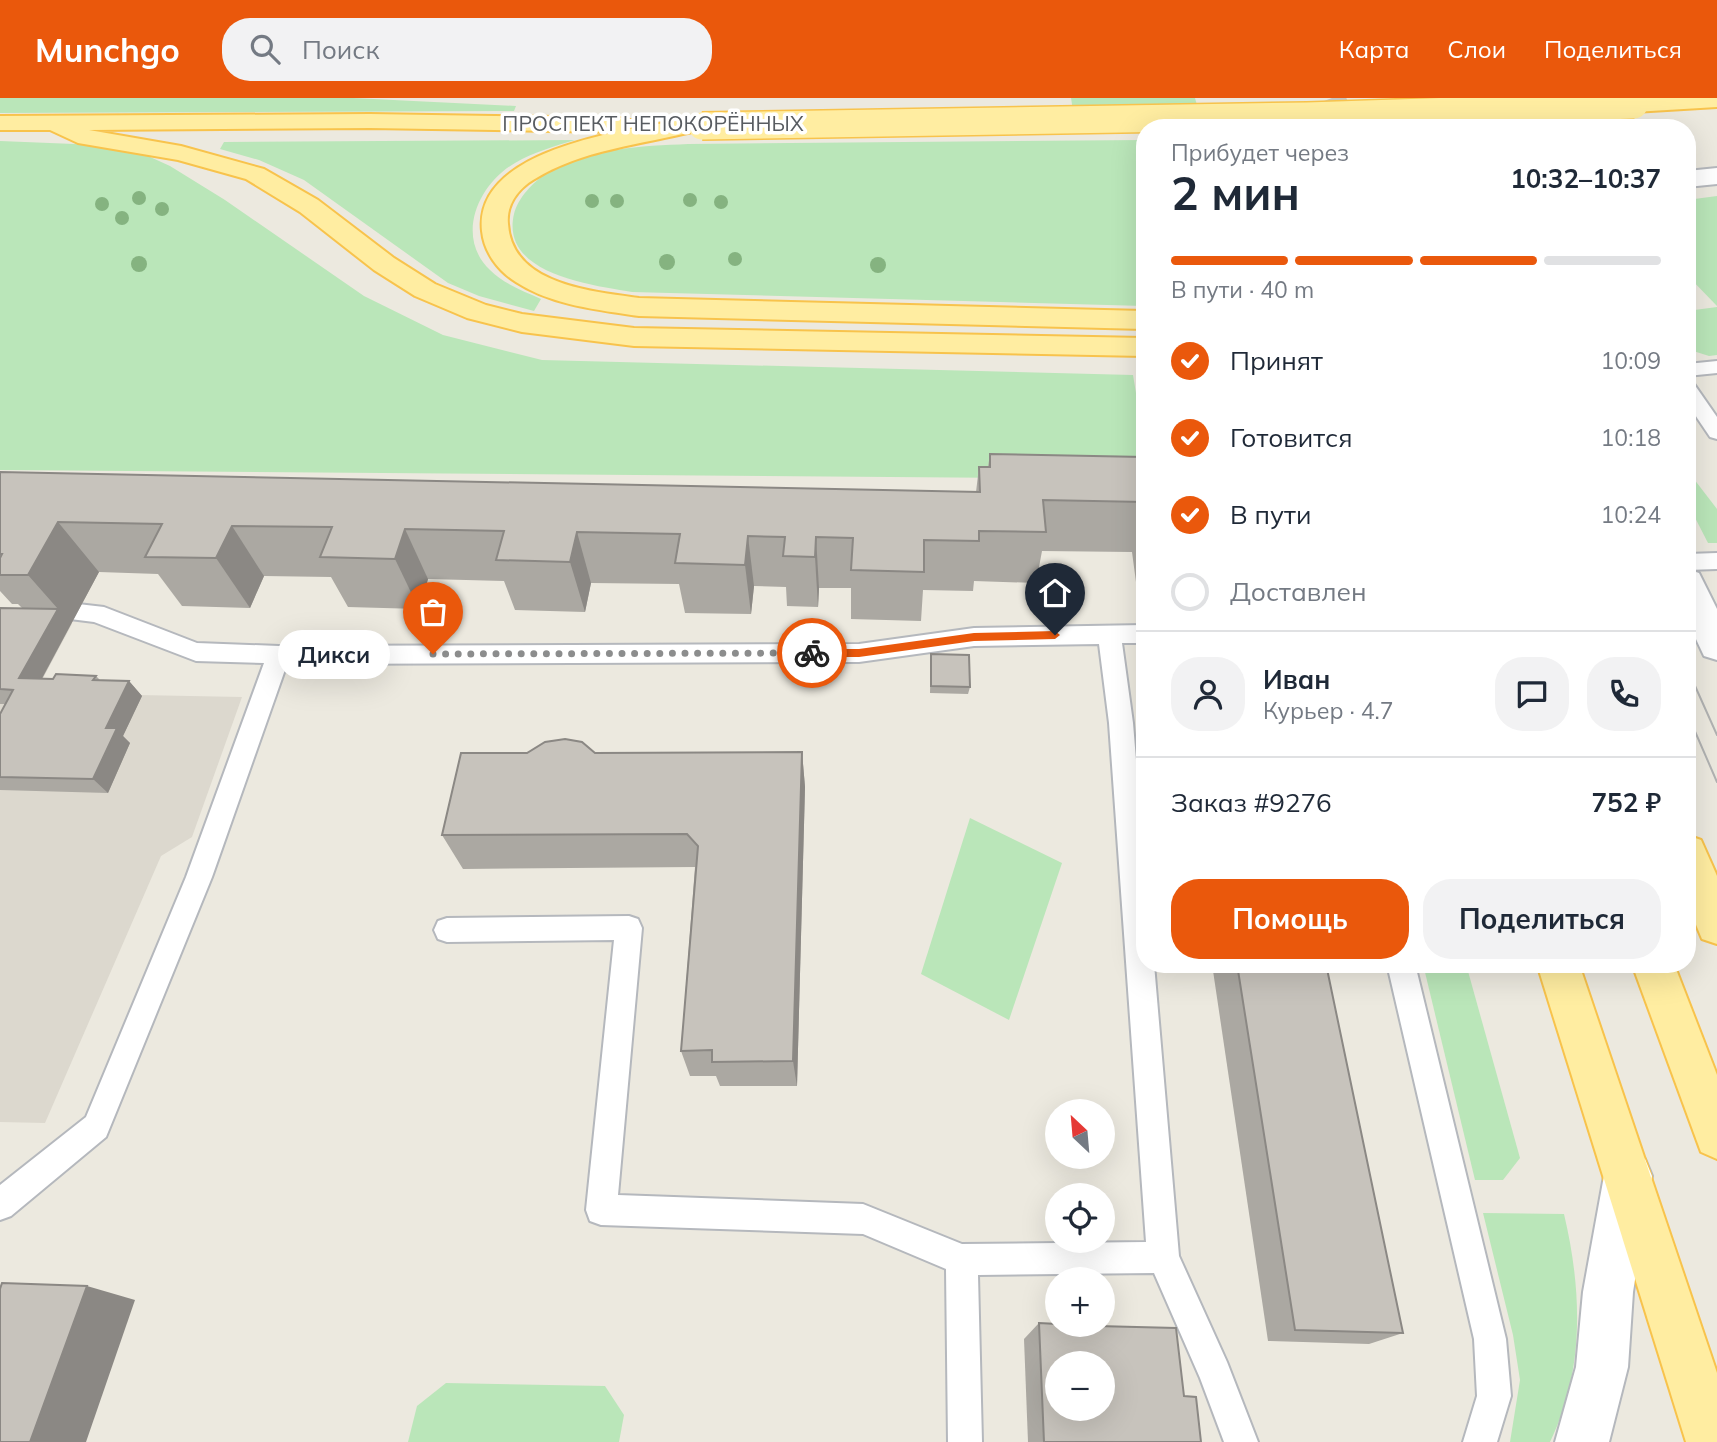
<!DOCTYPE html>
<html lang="ru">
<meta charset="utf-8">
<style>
:root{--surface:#fff;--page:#f2f2f3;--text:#1f2937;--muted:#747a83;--line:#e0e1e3;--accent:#ea580c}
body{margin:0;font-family:Mulish,sans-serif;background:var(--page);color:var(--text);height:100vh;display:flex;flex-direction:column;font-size:26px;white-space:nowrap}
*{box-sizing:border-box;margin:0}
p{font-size:23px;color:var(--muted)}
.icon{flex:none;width:38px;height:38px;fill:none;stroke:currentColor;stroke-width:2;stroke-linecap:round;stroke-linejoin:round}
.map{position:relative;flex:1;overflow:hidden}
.details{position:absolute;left:1136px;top:21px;width:560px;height:854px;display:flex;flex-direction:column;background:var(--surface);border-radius:28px;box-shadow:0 7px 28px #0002}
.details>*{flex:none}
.needle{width:46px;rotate:334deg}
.fabs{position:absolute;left:1045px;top:1001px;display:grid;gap:14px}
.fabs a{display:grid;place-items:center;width:70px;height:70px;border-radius:50%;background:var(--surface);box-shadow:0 7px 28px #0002;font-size:35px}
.pin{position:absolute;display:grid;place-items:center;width:60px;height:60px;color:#fff;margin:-72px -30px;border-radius:50% 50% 50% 0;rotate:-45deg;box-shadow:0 0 7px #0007}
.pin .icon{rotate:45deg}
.courier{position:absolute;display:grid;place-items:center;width:70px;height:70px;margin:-35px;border:5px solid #ea580c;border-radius:50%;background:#fff;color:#222;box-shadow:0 2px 9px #0007}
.bubble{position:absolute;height:49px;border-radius:24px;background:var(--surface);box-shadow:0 7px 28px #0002;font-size:23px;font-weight:700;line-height:49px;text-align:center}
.head em{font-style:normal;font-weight:700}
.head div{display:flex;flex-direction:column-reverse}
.head{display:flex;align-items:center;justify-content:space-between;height:119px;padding:0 35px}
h1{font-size:46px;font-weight:700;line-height:52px}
.bar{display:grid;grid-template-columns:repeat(4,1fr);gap:10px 7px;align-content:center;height:84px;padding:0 35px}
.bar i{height:9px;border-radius:5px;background:var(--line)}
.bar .selected{background:var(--accent)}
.bar p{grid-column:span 4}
.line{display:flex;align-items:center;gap:18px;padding:0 35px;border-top:2px solid var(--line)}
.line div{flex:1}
.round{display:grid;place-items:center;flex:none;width:74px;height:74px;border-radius:28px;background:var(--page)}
ol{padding:0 35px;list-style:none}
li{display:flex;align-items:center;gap:21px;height:77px}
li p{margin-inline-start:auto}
li .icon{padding:7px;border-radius:50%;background:var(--accent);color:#fff;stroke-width:4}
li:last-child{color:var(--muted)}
li i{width:38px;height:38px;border:4px solid var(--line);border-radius:50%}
.button{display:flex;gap:14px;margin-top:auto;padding:14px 35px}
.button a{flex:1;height:80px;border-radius:28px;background:var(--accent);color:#fff;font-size:28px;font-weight:700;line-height:80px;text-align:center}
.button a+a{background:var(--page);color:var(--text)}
header{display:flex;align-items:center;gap:42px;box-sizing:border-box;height:98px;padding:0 35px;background:var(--accent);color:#fff}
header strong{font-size:33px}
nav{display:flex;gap:38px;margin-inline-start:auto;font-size:24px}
.search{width:490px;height:63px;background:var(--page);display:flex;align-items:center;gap:18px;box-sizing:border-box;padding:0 24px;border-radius:28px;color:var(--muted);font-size:26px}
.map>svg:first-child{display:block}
.education{fill:#dcd8ce}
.green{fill:#bae6b9}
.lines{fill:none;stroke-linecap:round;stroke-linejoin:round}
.minor-tunnel{stroke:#c7c6c0;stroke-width:27;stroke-dasharray:27 14;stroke-linecap:butt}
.primary-tunnel{stroke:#c7c6c0;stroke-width:27;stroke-dasharray:27 14;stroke-linecap:butt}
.service-casing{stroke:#b5b8bd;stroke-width:4}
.minor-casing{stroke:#b5b8bd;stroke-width:4}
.primary-casing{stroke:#f8c34c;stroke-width:4}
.service{fill:#fff;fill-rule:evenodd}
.minor{fill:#fff;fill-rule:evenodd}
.primary{fill:#ffeda1;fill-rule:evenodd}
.tram{stroke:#b1b2b2;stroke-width:2}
.primary-bridge-casing{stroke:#f8c34c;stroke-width:30;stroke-linecap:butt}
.primary-bridge{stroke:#ffeda1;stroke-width:27}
.tree{fill:#85b380}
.wall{fill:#aba8a2}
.shaded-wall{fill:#8b8884}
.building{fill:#c7c3bc;stroke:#8b8884;stroke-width:2;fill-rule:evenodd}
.route{fill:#ea580c}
.done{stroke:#8c8d8d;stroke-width:7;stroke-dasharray:0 12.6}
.labels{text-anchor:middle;stroke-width:7;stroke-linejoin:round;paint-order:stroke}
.far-street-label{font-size:21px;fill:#585c61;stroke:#fff}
</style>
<header>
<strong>Munchgo</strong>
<div class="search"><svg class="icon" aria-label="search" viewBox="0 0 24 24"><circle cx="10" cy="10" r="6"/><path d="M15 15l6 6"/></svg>Поиск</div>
<nav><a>Карта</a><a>Слои</a><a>Поделиться</a></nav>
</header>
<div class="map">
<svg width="1717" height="1344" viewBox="0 0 1717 1344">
<rect width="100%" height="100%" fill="#ece9df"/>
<polygon class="education" points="72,526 35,595 242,599 192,739 161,758 45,1025 0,1024 0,528"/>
<g class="green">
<polygon points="0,0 353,0 516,8 514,13 0,15"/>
<polygon points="1071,0 1195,0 1203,29 1076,31"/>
<path d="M575 42C555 48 534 54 515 65 478 86 455 139 490 172 504 186 523 193 541 201L534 213 479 198 448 185 304 82 259 62 220 51 224 44Z"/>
<path d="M1144 42V208L632 194C591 187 500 176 514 116 518 100 533 84 547 75 588 50 642 48 688 46Z"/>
<polygon points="0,43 99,47 130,52 148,58 170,68 225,102 364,198 443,237 542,262 1133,277 1144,343 1144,381 0,372"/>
<polygon points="1717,98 1717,208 1687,177 1687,102"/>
<polygon points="1717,209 1717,257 1709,258 1687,251 1687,213"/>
<polygon points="1687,372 1717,411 1717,445 1708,445 1687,404"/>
<polygon points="970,720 1062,765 1009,922 921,876"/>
<polygon points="1423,866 1466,866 1520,1060 1503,1082 1475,1082"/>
<path d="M1483 1115 1564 1116C1582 1192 1585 1273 1550 1344H1510L1520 1282 1513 1237Z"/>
<polygon points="446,1285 605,1288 624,1317 619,1344 408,1344 417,1308"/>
</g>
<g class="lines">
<polyline class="minor-tunnel" points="1509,0 1532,30"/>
<polyline class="primary-tunnel" points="1332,0 1343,30"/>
<defs>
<g id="service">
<polygon points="1717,263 1717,275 1687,278 1687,266"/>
<polygon points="1687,284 1694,286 1717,319 1717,341 1710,339 1687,305"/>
<polygon points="1717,455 1717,471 1687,472 1687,456"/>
<polygon points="78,506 104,509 197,545 279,548 859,546 974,530 1144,527 1144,545 1122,545 1133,625 1144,760 1144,866 1154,866 1179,1158 1227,1264 1258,1344 1224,1344 1200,1280 1154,1175 978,1177 982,1344 948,1344 946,1171 863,1136 601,1127 590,1123 586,1112 614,842 447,844 438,841 434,832 438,823 447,820 629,818 638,821 642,830 618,1097 863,1106 962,1146 1146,1144 1109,625 1099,546 974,548 859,564 287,566 212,779 106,1039 11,1118 0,1122 0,1087 86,1019 186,779 264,565 196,563 94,524 70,521 67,515 70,509"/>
<polygon points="1387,866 1415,866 1506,1241 1511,1298 1497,1344 1463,1344 1477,1298 1474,1241"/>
</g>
<g id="minor">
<polygon points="1717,70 1717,86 1687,89 1687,73"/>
<polygon points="1687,471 1699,475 1717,511 1717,562 1704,558 1687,522"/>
<polygon points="1628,1054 1645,1061 1652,1078 1633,1194 1628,1269 1609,1344 1555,1344 1576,1269 1583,1194 1604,1078 1611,1061"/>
</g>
<g id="primary">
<polygon points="1633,0 1717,0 1717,9 1634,14 1626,12 1622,7 1626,2"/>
<path d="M370 16 621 20 630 22 633 27 630 31 687 21 696 23 699 28 696 33C640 47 583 51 533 82 518 91 506 107 508 126 512 187 591 193 639 200L1144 213V231L639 218C598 212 551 207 516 184 498 173 484 154 482 133 475 68 568 45 616 34L370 30 89 32 181 48 264 71 318 102 394 160 435 186 486 207 522 216 634 230 1144 240V258L634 248 522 234 467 220 415 198 374 172 300 114 246 81 178 62 78 45 50 32H0V18Z"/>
<polygon points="1687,737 1701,742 1717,778 1717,846 1702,841 1687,805"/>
<polygon points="1537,866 1579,866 1717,1275 1717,1344 1686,1344"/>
<polygon points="1632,866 1674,866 1717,977 1717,1061 1701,1054"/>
</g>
</defs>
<use href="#service" class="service-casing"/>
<use href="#minor" class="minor-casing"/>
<use href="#primary" class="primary-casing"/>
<use href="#service" class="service"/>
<use href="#minor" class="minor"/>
<use href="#primary" class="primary"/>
<g class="tram">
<polyline points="1687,570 1717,637"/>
<polyline points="1687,615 1717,684"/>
</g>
<defs>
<polyline id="primary-bridge" points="702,28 1307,18 1634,7"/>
</defs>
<use href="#primary-bridge" class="primary-bridge-casing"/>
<use href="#primary-bridge" class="primary-bridge"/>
</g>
<g class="tree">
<circle cx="139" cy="100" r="7"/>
<circle cx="690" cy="102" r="7"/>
<circle cx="592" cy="103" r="7"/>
<circle cx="617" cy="103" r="7"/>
<circle cx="721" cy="104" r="7"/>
<circle cx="102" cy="106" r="7"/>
<circle cx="162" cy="111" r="7"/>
<circle cx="122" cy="120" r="7"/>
<circle cx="735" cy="161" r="7"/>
<circle cx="667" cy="164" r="8"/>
<circle cx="139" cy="166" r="8"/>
<circle cx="878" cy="167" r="8"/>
</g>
<g class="wall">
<polygon points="990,356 1144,359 1144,499 1138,499 1132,454 1042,453 1036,485 974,483 973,493 923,492 921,523 851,521 851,490 819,490 818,509 787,508 786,489 754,488 751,516 685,515 679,486 591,485 585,514 515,512 504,483 428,481 419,511 348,509 331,479 264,478 250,510 182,508 158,476 99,474 42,581 53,581 96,578 100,582 129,583 142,598 123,638 130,645 108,695 0,692 0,616 5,606 0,606 0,510 22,510 18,506 12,506 0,493 0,374 976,394 979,369 988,369"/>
<polygon points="931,556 970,589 968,596 930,595"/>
<polygon points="802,654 805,689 797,988 720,988 716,978 690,978 681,953 695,769 463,771 442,737 595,655"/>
<polygon points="1212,866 1326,866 1403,1235 1369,1246 1268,1243"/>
<polygon points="1039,1225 1184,1298 1201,1344 1028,1344 1024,1241"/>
</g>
<g class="shaded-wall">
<polygon points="58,424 99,474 34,595 19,580 58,511 28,477"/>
<polygon points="232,428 264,478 250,510 216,460"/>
<polygon points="405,431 428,481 419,511 395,461"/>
<polygon points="577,434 591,485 585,514 570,464"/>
<polygon points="748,438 754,488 751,516 745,467"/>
<polygon points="816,439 819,490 818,509 815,459"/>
<polygon points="129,583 142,598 123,638 130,645 108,695 93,681 106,630"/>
<polygon points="802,654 805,689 797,988 793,963"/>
<polygon points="87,1188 135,1202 86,1344 30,1344"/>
</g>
<g class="building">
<polygon points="990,356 1144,359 1144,404 1043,402 1046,434 979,433 979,443 924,442 924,474 851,472 853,440 816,439 815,459 783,458 785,439 748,438 745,467 675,465 680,436 577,434 570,464 496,462 504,433 405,431 395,461 320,459 332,429 232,428 216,460 145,459 162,426 58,424 28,477 0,477 0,460 2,456 0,456 0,374 980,394 979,369 990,369"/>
<polygon points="0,510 58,511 19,580 53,581 56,576 96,578 93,582 129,583 106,630 117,630 93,681 0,679 0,616 13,592 0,591"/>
<polygon points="931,556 969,557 970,589 931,588"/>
<polygon points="565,641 582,644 595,655 802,654 793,963 712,964 712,952 681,953 698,748 687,736 442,737 461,655 527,655 545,644"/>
<polygon points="1237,866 1326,866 1403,1235 1295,1232"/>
<polygon points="2,1185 87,1188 30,1344 0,1344 0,1191"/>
<path d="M1039 1225 1057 1226V1227L1176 1230 1184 1298 1196 1299 1201 1344H1044ZM1057 1265H1102V1311H1057Z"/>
</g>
<polygon class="route" points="1055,533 1060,537 1055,541 974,543 859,559 812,559 807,555 812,551 859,551 974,535"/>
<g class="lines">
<polyline class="done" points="433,556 812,555"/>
</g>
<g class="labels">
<g class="far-street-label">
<text x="653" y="33">ПРОСПЕКТ НЕПОКОРЁННЫХ</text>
</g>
</g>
</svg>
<div class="fabs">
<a><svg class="needle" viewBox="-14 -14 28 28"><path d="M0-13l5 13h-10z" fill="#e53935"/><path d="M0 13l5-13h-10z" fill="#747a83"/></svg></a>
<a><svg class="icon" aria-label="locate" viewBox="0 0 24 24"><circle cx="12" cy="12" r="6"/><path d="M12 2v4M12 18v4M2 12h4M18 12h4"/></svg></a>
<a>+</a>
<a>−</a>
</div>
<div class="pin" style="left:433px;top:556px;background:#ea580c"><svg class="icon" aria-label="bag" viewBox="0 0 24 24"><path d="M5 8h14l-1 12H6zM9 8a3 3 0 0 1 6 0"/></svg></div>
<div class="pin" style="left:1055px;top:537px;background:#1f2937"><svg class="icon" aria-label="home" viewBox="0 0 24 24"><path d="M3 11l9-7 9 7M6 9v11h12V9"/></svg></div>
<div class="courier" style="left:812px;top:555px"><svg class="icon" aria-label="bike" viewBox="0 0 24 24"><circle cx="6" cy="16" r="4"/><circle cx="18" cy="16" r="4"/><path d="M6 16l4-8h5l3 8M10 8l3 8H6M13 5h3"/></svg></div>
<div class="bubble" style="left:278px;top:532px;width:112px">Дикси</div>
<section class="details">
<div class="head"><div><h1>2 мин</h1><p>Прибудет через</p></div><em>10:32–10:37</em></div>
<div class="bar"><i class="selected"></i><i class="selected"></i><i class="selected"></i><i></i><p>В пути · 40 m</p></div>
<ol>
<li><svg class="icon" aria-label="check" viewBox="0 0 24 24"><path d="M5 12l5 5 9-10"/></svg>Принят<p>10:09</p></li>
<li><svg class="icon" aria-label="check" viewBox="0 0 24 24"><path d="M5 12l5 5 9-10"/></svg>Готовится<p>10:18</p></li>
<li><svg class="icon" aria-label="check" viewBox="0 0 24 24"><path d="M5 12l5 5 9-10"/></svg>В пути<p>10:24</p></li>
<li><i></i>Доставлен</li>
</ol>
<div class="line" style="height:126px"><a class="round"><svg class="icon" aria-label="person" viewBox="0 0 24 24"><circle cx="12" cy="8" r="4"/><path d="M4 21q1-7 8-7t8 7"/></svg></a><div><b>Иван</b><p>Курьер · 4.7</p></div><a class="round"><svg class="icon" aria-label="chat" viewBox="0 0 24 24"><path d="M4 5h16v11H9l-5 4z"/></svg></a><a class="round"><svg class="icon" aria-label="phone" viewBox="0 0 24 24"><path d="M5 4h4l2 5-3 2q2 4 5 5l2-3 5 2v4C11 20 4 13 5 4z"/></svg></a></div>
<div class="line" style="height:91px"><div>Заказ #9276</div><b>752 ₽</b></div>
<div class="button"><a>Помощь</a><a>Поделиться</a></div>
</section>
</div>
